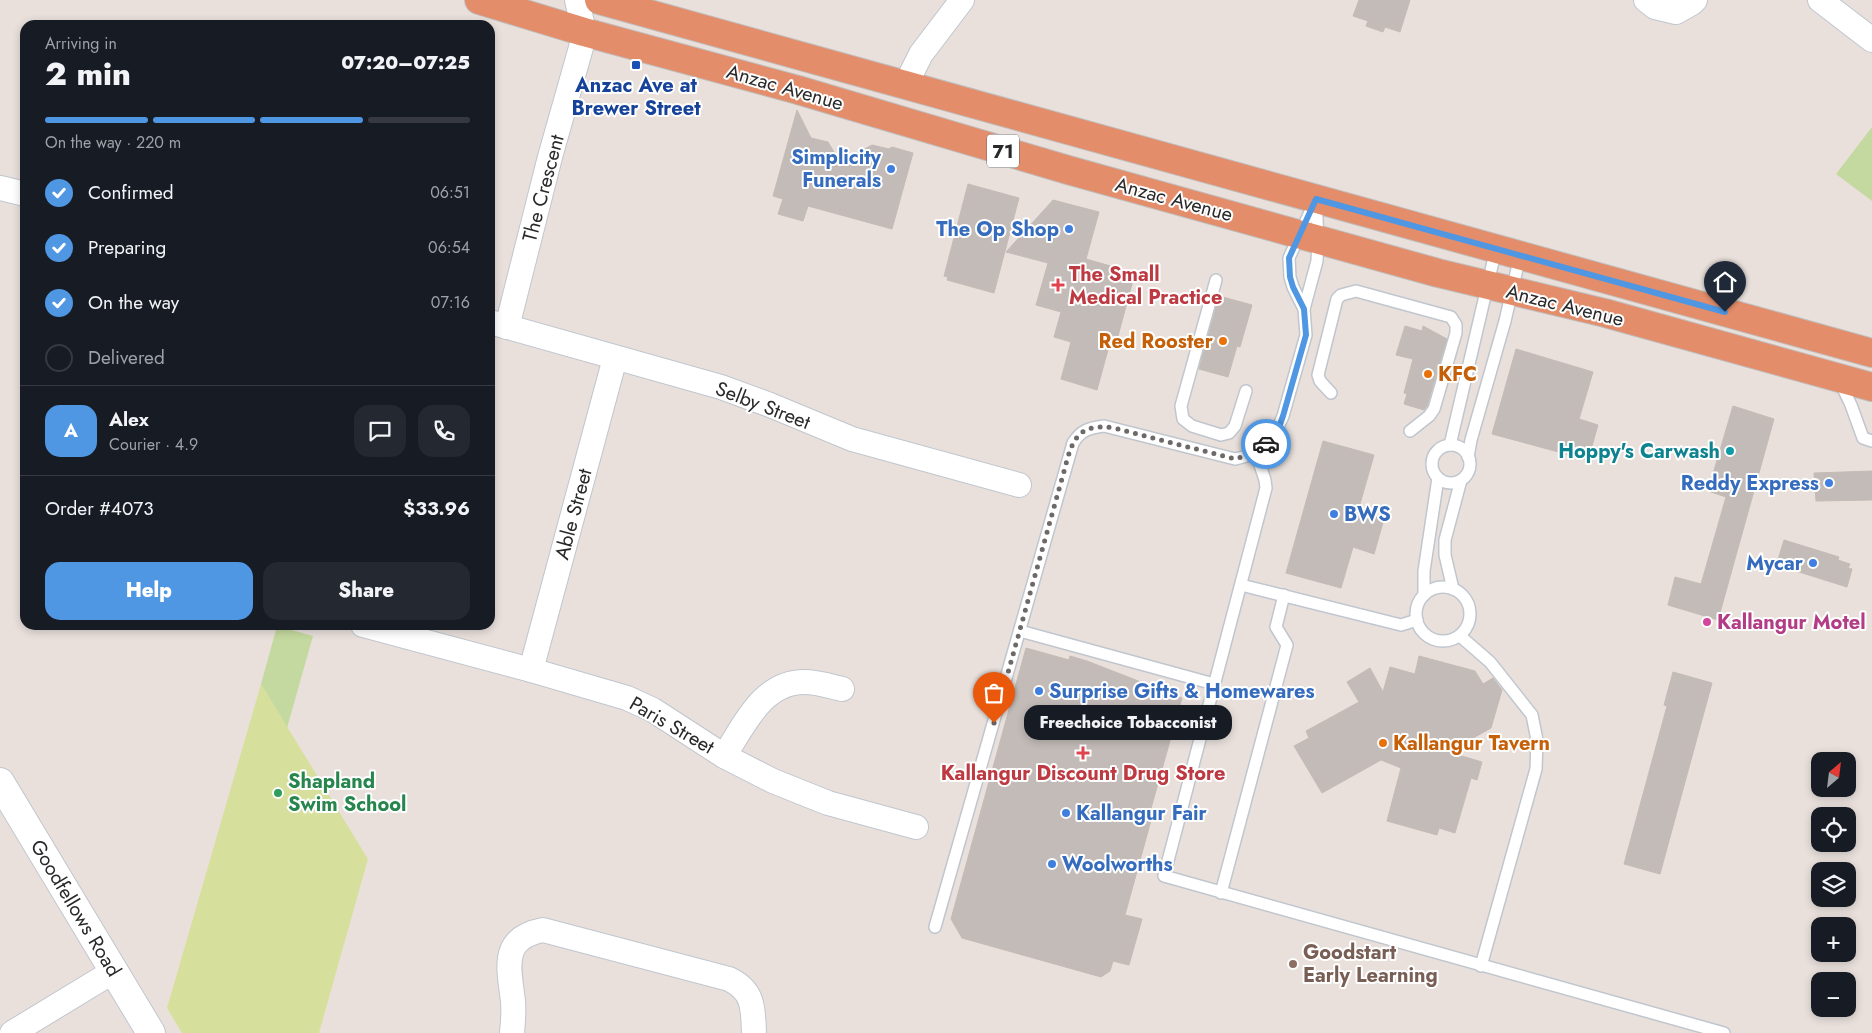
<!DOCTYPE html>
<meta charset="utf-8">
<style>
:root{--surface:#171b24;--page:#242831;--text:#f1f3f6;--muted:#9ea1a6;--line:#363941;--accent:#4f97e3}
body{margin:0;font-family:Jost,sans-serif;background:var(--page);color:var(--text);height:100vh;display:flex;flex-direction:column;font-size:19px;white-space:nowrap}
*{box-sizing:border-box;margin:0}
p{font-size:16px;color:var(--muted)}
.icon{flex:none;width:28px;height:28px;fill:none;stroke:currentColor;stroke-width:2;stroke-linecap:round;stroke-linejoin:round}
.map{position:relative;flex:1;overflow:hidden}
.side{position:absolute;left:20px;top:20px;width:475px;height:610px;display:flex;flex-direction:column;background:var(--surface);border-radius:15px;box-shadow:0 2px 8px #0003}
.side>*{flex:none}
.needle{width:32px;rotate:28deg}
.tools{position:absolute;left:1811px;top:752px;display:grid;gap:10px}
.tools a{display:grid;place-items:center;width:45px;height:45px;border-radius:10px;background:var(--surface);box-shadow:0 2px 8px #0003;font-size:25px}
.pin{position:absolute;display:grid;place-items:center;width:42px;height:42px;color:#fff;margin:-51px -21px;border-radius:50% 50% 50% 0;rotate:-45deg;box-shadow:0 0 5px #0007}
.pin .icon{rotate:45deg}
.courier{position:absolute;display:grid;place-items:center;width:50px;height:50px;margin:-25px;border:4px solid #4f97e3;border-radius:50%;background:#fff;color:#222;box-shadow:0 1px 6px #0007}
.bubble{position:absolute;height:35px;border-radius:15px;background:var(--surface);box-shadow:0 2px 8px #0003;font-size:16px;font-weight:800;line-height:35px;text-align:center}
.head em{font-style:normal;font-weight:800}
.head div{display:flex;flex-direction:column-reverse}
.head{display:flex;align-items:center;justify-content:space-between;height:85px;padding:0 25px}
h1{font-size:32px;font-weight:800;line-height:38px}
.bar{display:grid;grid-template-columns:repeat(4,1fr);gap:8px 5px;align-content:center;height:60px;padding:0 25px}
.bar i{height:6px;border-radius:4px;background:var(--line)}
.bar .current{background:var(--accent)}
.bar p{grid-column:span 4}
.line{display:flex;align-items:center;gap:12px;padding:0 25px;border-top:1px solid var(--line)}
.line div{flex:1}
.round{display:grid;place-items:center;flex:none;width:52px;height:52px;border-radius:15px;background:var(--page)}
ol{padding:0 25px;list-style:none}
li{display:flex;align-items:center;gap:15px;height:55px}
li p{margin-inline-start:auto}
li .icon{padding:5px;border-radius:50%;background:var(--accent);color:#fff;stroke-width:4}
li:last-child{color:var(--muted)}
li i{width:28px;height:28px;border:2px solid var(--line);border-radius:50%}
.action{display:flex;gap:10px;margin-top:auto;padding:10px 25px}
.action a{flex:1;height:58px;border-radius:15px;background:var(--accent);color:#fff;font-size:20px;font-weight:800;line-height:58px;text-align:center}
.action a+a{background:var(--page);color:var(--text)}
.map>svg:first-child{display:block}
.green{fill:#c4d99f}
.pitch{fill:#d7df9c}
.building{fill:#c2bbb7;stroke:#c4bbb6}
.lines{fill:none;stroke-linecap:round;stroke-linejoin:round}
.service-casing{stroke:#c0c6ce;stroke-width:14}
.minor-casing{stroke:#c0c6ce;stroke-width:26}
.tertiary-casing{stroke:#c0c6ce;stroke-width:30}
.trunk-casing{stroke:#bfbfbf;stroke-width:30}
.service{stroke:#fff;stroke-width:11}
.minor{stroke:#fff;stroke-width:24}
.tertiary{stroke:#fff;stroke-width:28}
.trunk{stroke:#e48d6a;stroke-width:28}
.done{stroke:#6c6968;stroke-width:5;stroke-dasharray:0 9}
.route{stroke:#4f97e3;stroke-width:6}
.transit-dot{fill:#1a4fb4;stroke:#fff;stroke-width:2}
.shop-dot{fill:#3f7fe0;stroke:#fff;stroke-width:2}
.health-dot{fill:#e0444e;stroke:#fff;stroke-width:2}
.food-dot{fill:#e8710a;stroke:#fff;stroke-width:2}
.culture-dot{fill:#0f9aa8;stroke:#fff;stroke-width:2}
.hotel-dot{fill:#d1479c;stroke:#fff;stroke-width:2}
.leisure-dot{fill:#2e9e5b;stroke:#fff;stroke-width:2}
.education-dot{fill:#8d6e63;stroke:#fff;stroke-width:2}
.labels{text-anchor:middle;stroke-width:4;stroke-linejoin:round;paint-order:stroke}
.shield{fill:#fff;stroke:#696969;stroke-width:1}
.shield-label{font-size:19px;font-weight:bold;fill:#292929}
.transit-label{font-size:20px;font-weight:bold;fill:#164399;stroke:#fff}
.street-label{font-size:20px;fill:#292929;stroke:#fff}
.shop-label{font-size:20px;font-weight:bold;fill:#366cbe;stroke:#fff;text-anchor:end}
.health-label{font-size:20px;font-weight:bold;fill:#be3a42;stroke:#fff;text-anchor:start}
.food-label{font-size:20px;font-weight:bold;fill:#c56008;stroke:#fff;text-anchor:start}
.culture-label{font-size:20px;font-weight:bold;fill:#0d838f;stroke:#fff;text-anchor:end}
.hotel-label{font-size:20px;font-weight:bold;fill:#b23c85;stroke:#fff;text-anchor:start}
.leisure-label{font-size:20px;font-weight:bold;fill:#27864d;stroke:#fff;text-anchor:start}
.education-label{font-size:20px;font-weight:bold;fill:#785e54;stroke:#fff;text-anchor:start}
</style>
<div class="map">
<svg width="1872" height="1033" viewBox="0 0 1872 1033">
<rect width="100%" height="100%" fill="#e9e0dc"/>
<g class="green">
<polygon points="1872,127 1872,201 1836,174"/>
<polygon points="277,626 313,636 287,728 261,684"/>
</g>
<polygon class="pitch" points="261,684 368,859 319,1033 182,1033 167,1008"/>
<g class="building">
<polygon points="1359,0 1410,0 1400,32 1385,27 1383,32 1366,26 1368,21 1353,16"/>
<polygon points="797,110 811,138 828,142 840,162 872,145 889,149 892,147 913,153 892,229 808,206 803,221 778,214 783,199 773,196"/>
<polygon points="968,184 1019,198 994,293 947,280 948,277 944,276"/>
<polygon points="1053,200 1099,212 1086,259 1135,273 1118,336 1112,335 1097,390 1061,379 1071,342 1054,337 1061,312 1036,305 1048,263 1006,252"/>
<polygon points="1219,296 1252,305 1240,347 1237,346 1228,377 1199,369"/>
<polygon points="1405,326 1422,331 1423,326 1447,339 1427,406 1424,410 1404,404 1407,394 1404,393 1413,359 1396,355"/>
<polygon points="1516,349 1593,372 1579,419 1598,425 1588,460 1492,434"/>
<polygon points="1733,406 1774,419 1718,620 1668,605 1675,577 1701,584 1726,497 1708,491"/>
<polygon points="1323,441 1374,455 1358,511 1384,519 1374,554 1353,547 1341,588 1286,573"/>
<polygon points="1872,471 1872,500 1816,501 1814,473"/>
<polygon points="1784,540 1839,557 1838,560 1850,564 1848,568 1852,569 1847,587 1796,571 1796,569 1777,563"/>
<polygon points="1026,648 1069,660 1070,656 1087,661 1182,698 1150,812 1153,813 1125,915 1142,919 1129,965 1113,961 1110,971 1101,977 962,938 951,919"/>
<polygon points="1419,656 1475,671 1483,684 1493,678 1502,690 1491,728 1448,752 1482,762 1477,780 1471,778 1455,833 1439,828 1437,835 1387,821 1401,768 1381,760 1322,793 1294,746 1309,738 1306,731 1359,702 1347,682 1370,668 1383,692 1390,667 1415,674"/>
<polygon points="1673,672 1712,683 1660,874 1624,864 1667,706 1664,705"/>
</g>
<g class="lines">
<defs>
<g id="service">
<polyline points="1216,280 1181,406 1183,419 1192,426 1221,435 1229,433 1235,426 1246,391"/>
<polyline points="1304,309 1317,261 1318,239 1316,200"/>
<polyline points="1840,382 1851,405 1863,438 1872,441"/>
<polyline points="1331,393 1320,381 1318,375 1337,299 1341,295 1356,291 1451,317 1456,325 1456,333 1434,409 1429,416 1410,431"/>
<polyline points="1450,445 1496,249"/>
<circle cx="1451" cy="464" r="19"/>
<polyline points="1256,453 1265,480 1266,488 1164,876 1724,1033"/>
<polyline points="1468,457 1471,440 1505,321 1520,256"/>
<polyline points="1241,585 1401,625 1417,620"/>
<circle cx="1443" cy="614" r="27"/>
<polyline points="1453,589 1445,555 1445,540 1461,480"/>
<polyline points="1424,595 1424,571 1438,478"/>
<polyline points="1020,631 1214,684"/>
<polyline points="1460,636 1490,662 1532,715 1537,740 1536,769 1481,966"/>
<polyline points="1221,893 1287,645 1276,627 1284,595"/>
<path d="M935 927 1073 443C1081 430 1089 428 1104 426L1235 459C1259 455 1274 439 1283 416L1306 335 1304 309 1293 287 1290 277 1289 258 1316 199"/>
</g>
<g id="minor">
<polyline points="1646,0 1655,7 1676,12 1692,3 1695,0"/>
<polyline points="1820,0 1872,40"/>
<polyline points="905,86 921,54 962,0"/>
<polyline points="0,188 25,194"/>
<polyline points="490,322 721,387 770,405 852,439 1019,485"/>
<polyline points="507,327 550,157 582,44 584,32 577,0"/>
<polyline points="363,625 531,670 627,698 653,710 724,756 773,781 828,803 916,827"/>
<polyline points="531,670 615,358"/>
<path d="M724 756C744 726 762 682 804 682 817 682 830 686 842 689"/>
<polyline points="12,1033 114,971"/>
<path d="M512 1033C513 1022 514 1012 513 1001 509 968 500 938 543 930L729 979C754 991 753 1008 754 1033"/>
</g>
<polyline id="tertiary" points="0,782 151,1033"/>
<g id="trunk">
<polyline points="479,0 584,32 798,90 1068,170 1438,273 1605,313 1872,387"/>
<polyline points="599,0 1872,353"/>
</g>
</defs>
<use href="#service" class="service-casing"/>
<use href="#minor" class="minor-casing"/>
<use href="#tertiary" class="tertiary-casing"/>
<use href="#trunk" class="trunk-casing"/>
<use href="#service" class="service"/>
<use href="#minor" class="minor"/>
<use href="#tertiary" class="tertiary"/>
<use href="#trunk" class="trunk"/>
</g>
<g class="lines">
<path class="done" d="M994 723 1061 482C1071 449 1071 421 1114 428L1235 459 1256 453 1266 444"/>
<polyline class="route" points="1266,444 1279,427 1283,416 1306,335 1304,309 1293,287 1290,277 1289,258 1316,199 1725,312"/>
</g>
<rect class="transit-dot" x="631" y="60" width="10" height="10" rx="2.5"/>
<g class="shop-dot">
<circle cx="891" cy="169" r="5"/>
<circle cx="1069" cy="229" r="5"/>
<circle cx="1829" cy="483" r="5"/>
<circle cx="1334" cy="514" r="5"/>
<circle cx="1813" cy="563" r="5"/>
<circle cx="1039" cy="691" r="5"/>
<circle cx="1066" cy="813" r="5"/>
<circle cx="1052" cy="864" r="5"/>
</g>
<g class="health-dot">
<path d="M1055.5 277.5h5v5h5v5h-5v5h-5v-5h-5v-5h5z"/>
<path d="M1080.5 745.5h5v5h5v5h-5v5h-5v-5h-5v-5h5z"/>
</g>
<g class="food-dot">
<circle cx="1223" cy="341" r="5"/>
<circle cx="1428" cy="374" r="5"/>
<circle cx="1383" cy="743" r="5"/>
</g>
<circle class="culture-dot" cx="1730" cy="451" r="5"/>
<circle class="hotel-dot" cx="1707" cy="622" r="5"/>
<circle class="leisure-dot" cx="278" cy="793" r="5"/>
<circle class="education-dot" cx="1293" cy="964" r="5"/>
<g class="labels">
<rect class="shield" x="987" y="134.5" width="32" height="33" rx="4"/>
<g class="shield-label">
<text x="1003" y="158">71</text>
</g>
<g class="transit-label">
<text x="636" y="92">Anzac Ave at<tspan x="636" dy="23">Brewer Street</tspan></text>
</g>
<g class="street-label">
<text transform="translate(785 87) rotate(16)" y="7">Anzac Avenue</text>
<text transform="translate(543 188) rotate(-75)" y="7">The Crescent</text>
<text transform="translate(1174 199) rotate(15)" y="7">Anzac Avenue</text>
<text transform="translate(1565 305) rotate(14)" y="7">Anzac Avenue</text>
<text transform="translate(763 405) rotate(21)" y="7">Selby Street</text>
<text transform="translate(573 514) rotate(-75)" y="7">Able Street</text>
<text transform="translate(672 725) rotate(30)" y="7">Paris Street</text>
<text transform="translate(76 908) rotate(59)" y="7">Goodfellows Road</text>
</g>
<g class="shop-label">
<text x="881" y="164">Simplicity<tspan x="881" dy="23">Funerals</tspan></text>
<text x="1059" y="236">The Op Shop</text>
<text x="1819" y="490">Reddy Express</text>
<text x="1344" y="521" text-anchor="start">BWS</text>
<text x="1803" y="570">Mycar</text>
<text x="1049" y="698" text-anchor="start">Surprise Gifts &amp; Homewares</text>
<text x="1076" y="820" text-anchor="start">Kallangur Fair</text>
<text x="1062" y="871" text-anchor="start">Woolworths</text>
</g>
<g class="health-label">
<text x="1069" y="281">The Small<tspan x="1069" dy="23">Medical Practice</tspan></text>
<text x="1083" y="780" text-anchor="middle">Kallangur Discount Drug Store</text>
</g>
<g class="food-label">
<text x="1213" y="348" text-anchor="end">Red Rooster</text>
<text x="1438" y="381">KFC</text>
<text x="1393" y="750">Kallangur Tavern</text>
</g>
<g class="culture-label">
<text x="1720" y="458">Hoppy's Carwash</text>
</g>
<g class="hotel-label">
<text x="1717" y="629">Kallangur Motel</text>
</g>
<g class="leisure-label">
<text x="288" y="788">Shapland<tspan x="288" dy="23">Swim School</tspan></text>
</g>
<g class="education-label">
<text x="1303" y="959">Goodstart<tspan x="1303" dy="23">Early Learning</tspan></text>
</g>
</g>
</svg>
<div class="tools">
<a><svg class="needle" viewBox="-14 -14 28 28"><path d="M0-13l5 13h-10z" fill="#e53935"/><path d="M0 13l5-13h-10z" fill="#9ea1a6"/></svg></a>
<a><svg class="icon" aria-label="locate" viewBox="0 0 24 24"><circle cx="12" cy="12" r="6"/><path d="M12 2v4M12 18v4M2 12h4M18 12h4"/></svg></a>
<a><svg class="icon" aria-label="layers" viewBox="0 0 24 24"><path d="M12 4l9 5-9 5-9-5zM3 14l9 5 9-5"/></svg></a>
<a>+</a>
<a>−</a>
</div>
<div class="pin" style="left:994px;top:723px;background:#ea580c"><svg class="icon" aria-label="bag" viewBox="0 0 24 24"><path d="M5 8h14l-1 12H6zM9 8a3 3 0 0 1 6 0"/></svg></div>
<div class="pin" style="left:1725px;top:312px;background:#1f2937"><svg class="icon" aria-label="home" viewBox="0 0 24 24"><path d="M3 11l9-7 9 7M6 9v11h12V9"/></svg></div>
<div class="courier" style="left:1266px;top:444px"><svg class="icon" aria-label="car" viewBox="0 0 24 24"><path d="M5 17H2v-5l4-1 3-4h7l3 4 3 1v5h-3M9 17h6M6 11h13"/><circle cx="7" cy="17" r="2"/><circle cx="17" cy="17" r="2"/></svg></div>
<div class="bubble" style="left:1024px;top:705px;width:208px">Freechoice Tobacconist</div>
<section class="side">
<div class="head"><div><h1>2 min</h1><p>Arriving in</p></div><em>07:20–07:25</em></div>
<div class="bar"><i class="current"></i><i class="current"></i><i class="current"></i><i></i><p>On the way · 220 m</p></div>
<ol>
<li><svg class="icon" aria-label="check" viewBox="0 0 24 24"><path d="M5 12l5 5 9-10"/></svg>Confirmed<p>06:51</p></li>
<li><svg class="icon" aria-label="check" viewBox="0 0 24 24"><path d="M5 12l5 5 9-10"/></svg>Preparing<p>06:54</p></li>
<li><svg class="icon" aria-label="check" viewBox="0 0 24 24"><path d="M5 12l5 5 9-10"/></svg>On the way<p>07:16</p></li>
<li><i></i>Delivered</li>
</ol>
<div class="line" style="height:90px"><b class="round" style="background:var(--accent);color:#fff">A</b><div><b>Alex</b><p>Courier · 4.9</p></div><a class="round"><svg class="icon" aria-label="chat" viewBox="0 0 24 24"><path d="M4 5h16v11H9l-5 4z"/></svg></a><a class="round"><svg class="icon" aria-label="phone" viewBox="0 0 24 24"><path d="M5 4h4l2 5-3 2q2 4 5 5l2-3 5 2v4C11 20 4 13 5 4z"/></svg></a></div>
<div class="line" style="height:65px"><div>Order #4073</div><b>$33.96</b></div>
<div class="action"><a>Help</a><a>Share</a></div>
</section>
</div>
